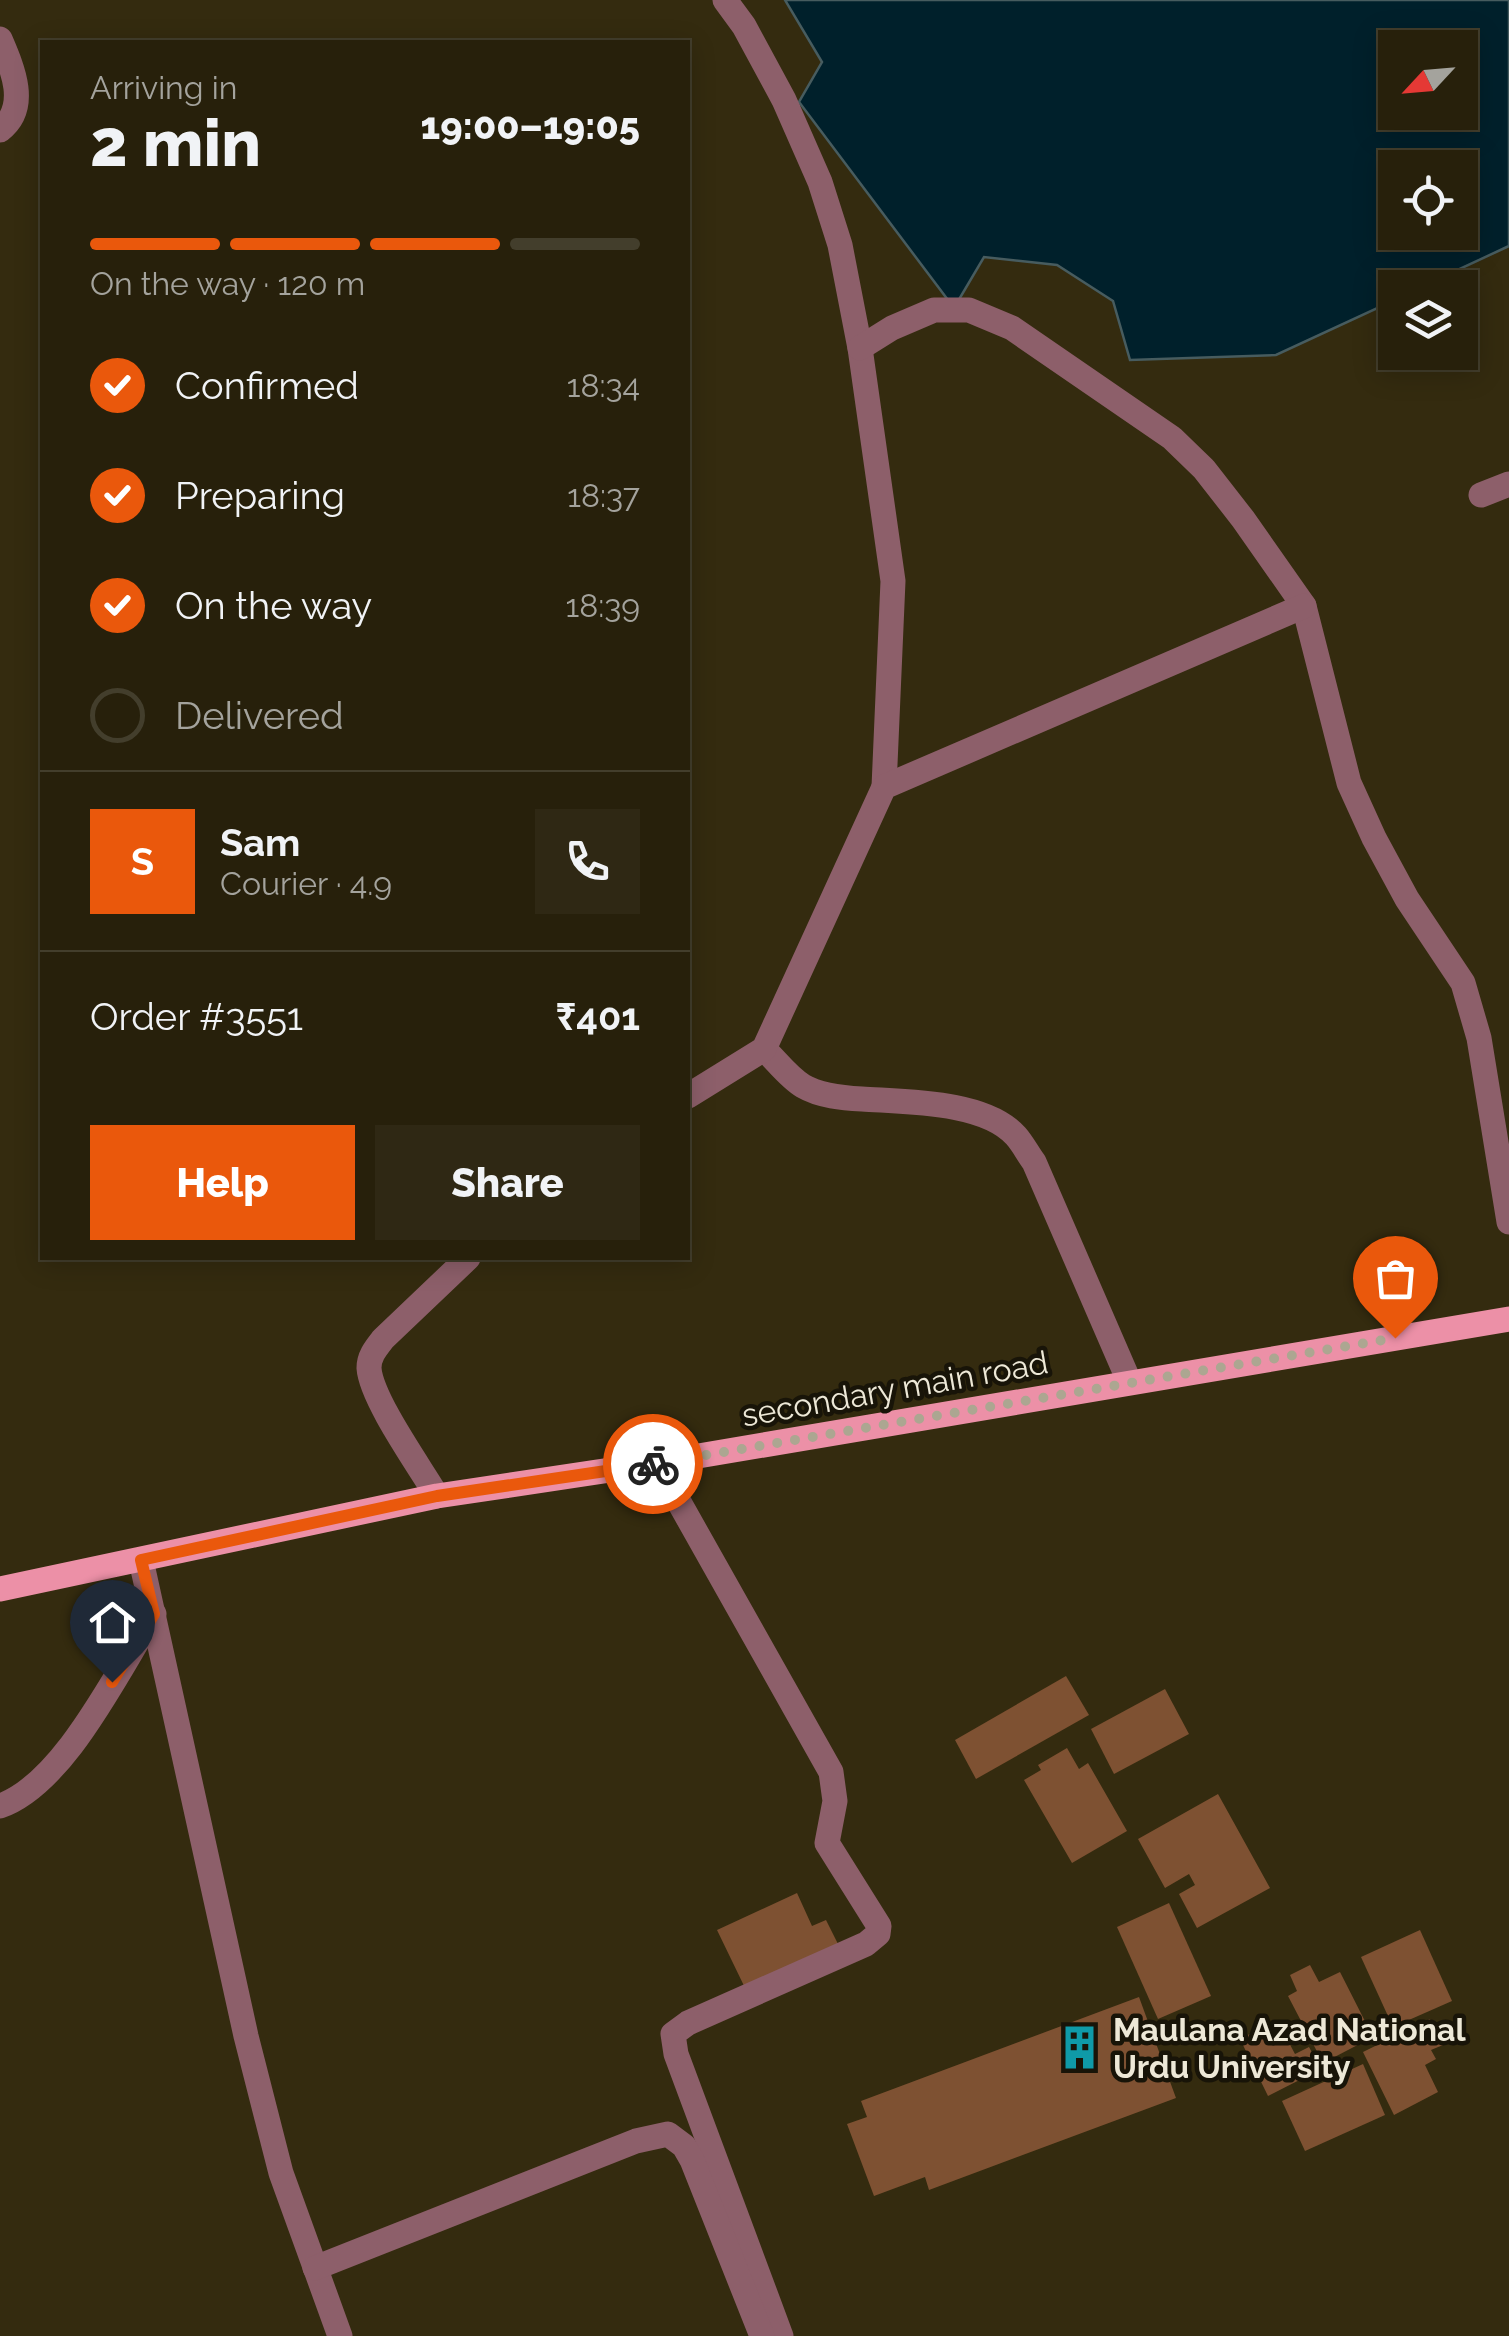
<!DOCTYPE html>
<meta charset="utf-8">
<style>
:root{--surface:#27200b;--page:#2f2814;--text:#f1f3f6;--muted:#a4a39d;--line:#433e2c;--accent:#ea580c}
body{margin:0;font-family:Raleway,sans-serif;background:var(--page);color:var(--text);height:100vh;display:flex;flex-direction:column;font-size:38px;white-space:nowrap}
*{box-sizing:border-box;margin:0}
p{font-size:32px;color:var(--muted)}
.icon{flex:none;width:55px;height:55px;fill:none;stroke:currentColor;stroke-width:2;stroke-linecap:round;stroke-linejoin:round}
.map{position:relative;flex:1;overflow:hidden}
.panel{position:absolute;left:40px;top:40px;width:650px;height:1220px;display:flex;flex-direction:column;background:var(--surface);border-radius:0px;box-shadow:0 5px 25px #0003,0 0 0 2px var(--line)}
.panel>*{flex:none}
.needle{width:65px;rotate:244deg}
.controls{position:absolute;left:1378px;top:30px;display:grid;gap:20px}
.controls a{display:grid;place-items:center;width:100px;height:100px;border-radius:0px;background:var(--surface);box-shadow:0 5px 25px #0003,0 0 0 2px var(--line);font-size:50px}
.pin{position:absolute;display:grid;place-items:center;width:85px;height:85px;color:#fff;margin:-102px -42px;border-radius:50% 50% 50% 0;rotate:-45deg;box-shadow:0 0 10px #0007}
.pin .icon{rotate:45deg}
.courier{position:absolute;display:grid;place-items:center;width:100px;height:100px;margin:-50px;border:8px solid #ea580c;border-radius:50%;background:#fff;color:#222;box-shadow:0 2px 12px #0007}
.head em{font-style:normal;font-weight:800}
.head div{display:flex;flex-direction:column-reverse}
.head{display:flex;align-items:center;justify-content:space-between;height:170px;padding:0 50px}
h1{font-size:65px;font-weight:800;line-height:75px}
.bar{display:grid;grid-template-columns:repeat(4,1fr);gap:15px 10px;align-content:center;height:120px;padding:0 50px}
.bar i{height:12px;border-radius:8px;background:var(--line)}
.bar .current{background:var(--accent)}
.bar p{grid-column:span 4}
.line{display:flex;align-items:center;gap:25px;padding:0 50px;border-top:2px solid var(--line)}
.line div{flex:1}
.round{display:grid;place-items:center;flex:none;width:105px;height:105px;border-radius:0px;background:var(--page)}
ol{padding:0 50px;list-style:none}
li{display:flex;align-items:center;gap:30px;height:110px}
li p{margin-inline-start:auto}
li .icon{padding:10px;border-radius:50%;background:var(--accent);color:#fff;stroke-width:4}
li:last-child{color:var(--muted)}
li i{width:55px;height:55px;border:5px solid var(--line);border-radius:50%}
.button{display:flex;gap:20px;margin-top:auto;padding:20px 50px}
.button a{flex:1;height:115px;border-radius:0px;background:var(--accent);color:#fff;font-size:40px;font-weight:800;line-height:115px;text-align:center}
.button a+a{background:var(--page);color:var(--text)}
.map>svg:first-child{display:block}
.water{fill:#00202b;stroke:#475c5f;stroke-width:2.5;fill-rule:evenodd}
.building{fill:#7e5132}
.lines{fill:none;stroke-linecap:round;stroke-linejoin:round}
.minor{stroke:#8d5f6a;stroke-width:25}
.major{stroke:#ec90a7;stroke-width:25}
.done{stroke:#aca691;stroke-width:10;stroke-dasharray:0 18}
.route{stroke:#ea580c;stroke-width:12}
.labels{text-anchor:middle;stroke-width:9;stroke-linejoin:round;paint-order:stroke}
.street-label{font-size:32px;fill:#ede8d7;stroke:#181408}
.poi-label{font-size:32px;font-weight:bold;fill:#ede8d7;stroke:#181408;text-anchor:start}
</style>
<div class="map">
<svg width="1509" height="2336" viewBox="0 0 1509 2336">
<rect width="100%" height="100%" fill="#342b0f"/>
<path class="water" d="M785 0H1509V246L1421 287 1395 288V300L1276 355 1130 360 1113 301 1057 265 984 257 954 308 799 102 822 62ZM1395 48H1460V112H1395ZM1395 168H1460V232H1395Z"/>
<g class="building">
<polygon points="1066,1676 1089,1715 976,1779 955,1740"/>
<polygon points="1165,1689 1189,1734 1114,1774 1091,1729"/>
<polygon points="1067,1748 1079,1769 1088,1763 1127,1831 1072,1863 1024,1780 1041,1770 1038,1765"/>
<polygon points="1218,1794 1270,1888 1197,1928 1179,1894 1195,1885 1189,1874 1165,1888 1138,1839"/>
<polygon points="797,1893 812,1926 826,1920 840,1948 747,1992 717,1930"/>
<polygon points="1169,1903 1211,1996 1158,2019 1117,1927"/>
<polygon points="1420,1930 1452,2001 1393,2027 1361,1957"/>
<polygon points="1310,1965 1319,1982 1340,1972 1373,2037 1323,2063 1288,1996 1297,1991 1290,1975"/>
<polygon points="1139,1997 1176,2098 929,2190 925,2177 874,2196 847,2124 867,2117 861,2101"/>
<polygon points="1430,2019 1443,2045 1431,2050 1436,2059 1425,2065 1438,2092 1394,2115 1363,2052"/>
<polygon points="1277,2020 1295,2054 1309,2047 1321,2069 1268,2096 1240,2039"/>
<polygon points="1363,2064 1385,2115 1305,2151 1282,2101"/>
</g>
<g class="lines">
<g class="minor">
<polyline points="725,0 744,26 784,100 820,182 840,245 860,348 893,581 884,787"/>
<path d="M0 39C12 67 30 107 0 130"/>
<polyline points="860,348 892,328 934,310 969,310 1012,328 1172,438 1204,469 1243,519 1304,606 1349,783 1374,838 1407,899 1463,983 1479,1038 1509,1222"/>
<polyline points="1481,495 1509,484"/>
<path d="M764 1049C776 1060 788 1077 803 1086 820 1096 843 1098 862 1099 906 1102 985 1101 1016 1136 1023 1144 1028 1154 1034 1162L1129 1381"/>
<polyline points="688,1096 764,1049 884,787 1304,606"/>
<polyline points="657,1463 831,1772 835,1801 827,1843 879,1926 878,1934 866,1944 688,2023 673,2034 676,2054 781,2336"/>
<path d="M437 1496C420 1467 371 1399 369 1368 369 1356 376 1348 383 1339L468 1258"/>
<polyline points="141,1560 246,2036 281,2173 340,2336"/>
<path d="M0 1806C64 1784 118 1670 154 1614"/>
<polyline points="315,2268 636,2141 668,2134 684,2146 692,2160 762,2336"/>
</g>
<polyline class="major" points="0,1589 437,1496 657,1463 1509,1319"/>
</g>
<g class="lines">
<polyline class="done" points="653,1464 1395,1338"/>
<polyline class="route" points="112,1682 154,1614 141,1560 437,1496 653,1464"/>
</g>
<defs>
<symbol id="building-bare" viewBox="-9 -9 18 18"><path d="M-4-6H4V6H1V3H-1V6H-4ZM-2.5-4.3h1.7v1.8h-1.7ZM.8-4.3h1.7v1.8H.8ZM-2.5-1h1.7V.8h-1.7ZM.8-1h1.7V.8H.8Z" fill="#0f9aa8" stroke="#181408" stroke-width="2.5" paint-order="stroke"/></symbol>
</defs>
<g fill-rule="evenodd">
<use href="#building-bare" x="1048" y="2016" width="63" height="63"/>
</g>
<g class="labels">
<g class="street-label">
<text transform="translate(895 1389) rotate(-10)" y="11">secondary main road</text>
</g>
<g class="poi-label">
<text x="1113" y="2041">Maulana Azad National<tspan x="1113" dy="37">Urdu University</tspan></text>
</g>
</g>
</svg>
<div class="controls">
<a><svg class="needle" viewBox="-14 -14 28 28"><path d="M0-13l5 13h-10z" fill="#e53935"/><path d="M0 13l5-13h-10z" fill="#a4a39d"/></svg></a>
<a><svg class="icon" aria-label="locate" viewBox="0 0 24 24"><circle cx="12" cy="12" r="6"/><path d="M12 2v4M12 18v4M2 12h4M18 12h4"/></svg></a>
<a><svg class="icon" aria-label="layers" viewBox="0 0 24 24"><path d="M12 4l9 5-9 5-9-5zM3 14l9 5 9-5"/></svg></a>
</div>
<div class="pin" style="left:1395px;top:1338px;background:#ea580c"><svg class="icon" aria-label="bag" viewBox="0 0 24 24"><path d="M5 8h14l-1 12H6zM9 8a3 3 0 0 1 6 0"/></svg></div>
<div class="pin" style="left:112px;top:1682px;background:#1f2937"><svg class="icon" aria-label="home" viewBox="0 0 24 24"><path d="M3 11l9-7 9 7M6 9v11h12V9"/></svg></div>
<div class="courier" style="left:653px;top:1464px"><svg class="icon" aria-label="bike" viewBox="0 0 24 24"><circle cx="6" cy="16" r="4"/><circle cx="18" cy="16" r="4"/><path d="M6 16l4-8h5l3 8M10 8l3 8H6M13 5h3"/></svg></div>
<section class="panel">
<div class="head"><div><h1>2 min</h1><p>Arriving in</p></div><em>19:00–19:05</em></div>
<div class="bar"><i class="current"></i><i class="current"></i><i class="current"></i><i></i><p>On the way · 120 m</p></div>
<ol>
<li><svg class="icon" aria-label="check" viewBox="0 0 24 24"><path d="M5 12l5 5 9-10"/></svg>Confirmed<p>18:34</p></li>
<li><svg class="icon" aria-label="check" viewBox="0 0 24 24"><path d="M5 12l5 5 9-10"/></svg>Preparing<p>18:37</p></li>
<li><svg class="icon" aria-label="check" viewBox="0 0 24 24"><path d="M5 12l5 5 9-10"/></svg>On the way<p>18:39</p></li>
<li><i></i>Delivered</li>
</ol>
<div class="line" style="height:180px"><b class="round" style="background:var(--accent);color:#fff">S</b><div><b>Sam</b><p>Courier · 4.9</p></div><a class="round"><svg class="icon" aria-label="phone" viewBox="0 0 24 24"><path d="M5 4h4l2 5-3 2q2 4 5 5l2-3 5 2v4C11 20 4 13 5 4z"/></svg></a></div>
<div class="line" style="height:130px"><div>Order #3551</div><b>₹401</b></div>
<div class="button"><a>Help</a><a>Share</a></div>
</section>
</div>
